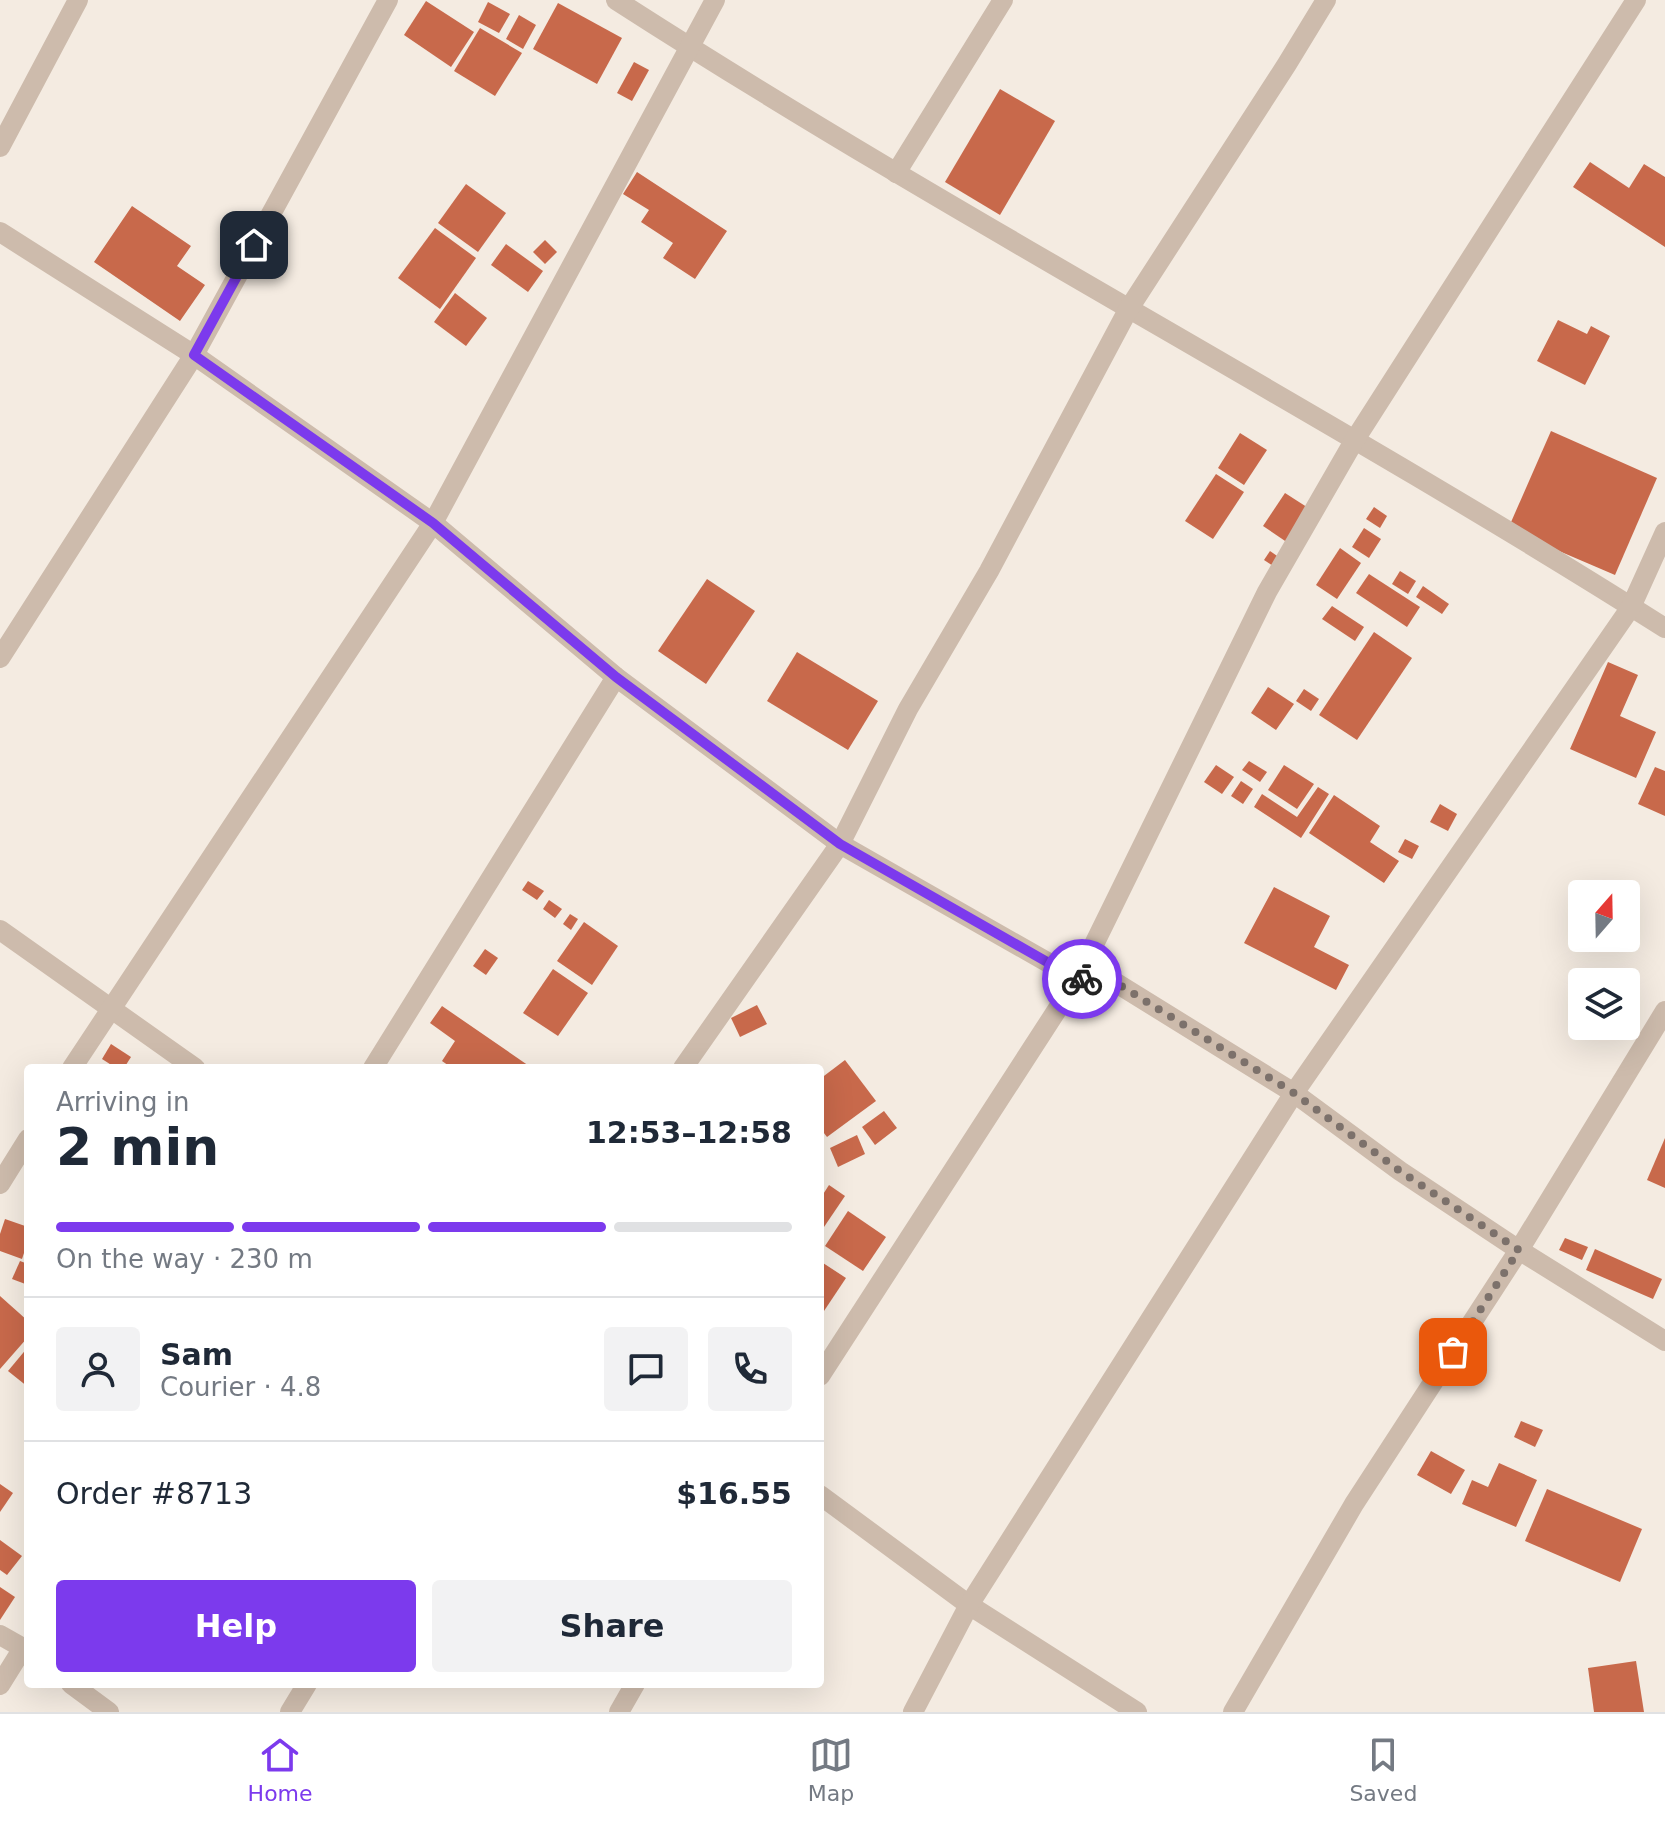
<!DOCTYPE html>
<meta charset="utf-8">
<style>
:root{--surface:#fff;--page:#f2f2f3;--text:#1f2937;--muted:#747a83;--line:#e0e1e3;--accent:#7c3aed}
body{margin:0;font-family:"DejaVu Sans",sans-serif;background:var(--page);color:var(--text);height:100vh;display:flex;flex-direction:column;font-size:30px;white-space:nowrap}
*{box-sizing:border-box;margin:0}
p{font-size:26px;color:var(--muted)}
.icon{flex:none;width:44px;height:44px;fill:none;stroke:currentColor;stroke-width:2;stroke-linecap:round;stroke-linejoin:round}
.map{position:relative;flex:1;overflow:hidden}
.sheet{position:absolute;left:24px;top:1064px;width:800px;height:624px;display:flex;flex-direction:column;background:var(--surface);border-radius:8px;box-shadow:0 8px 32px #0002}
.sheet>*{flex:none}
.needle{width:52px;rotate:20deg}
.controls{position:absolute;left:1568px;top:880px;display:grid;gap:16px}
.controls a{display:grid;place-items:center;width:72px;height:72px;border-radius:8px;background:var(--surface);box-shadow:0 8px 32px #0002;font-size:40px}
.pin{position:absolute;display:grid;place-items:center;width:68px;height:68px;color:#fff;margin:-34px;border-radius:16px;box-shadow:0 4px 12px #0006}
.courier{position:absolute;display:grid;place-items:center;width:80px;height:80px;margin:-40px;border:6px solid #7c3aed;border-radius:50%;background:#fff;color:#222;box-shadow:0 2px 10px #0007}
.head em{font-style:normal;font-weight:700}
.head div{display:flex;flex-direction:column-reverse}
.head{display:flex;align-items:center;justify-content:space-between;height:136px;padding:0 32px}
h1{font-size:52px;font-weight:700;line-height:60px}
.bar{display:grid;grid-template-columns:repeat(4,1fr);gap:12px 8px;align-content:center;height:96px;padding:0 32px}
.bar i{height:10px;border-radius:6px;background:var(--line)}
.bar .selected{background:var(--accent)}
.bar p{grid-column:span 4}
.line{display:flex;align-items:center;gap:20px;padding:0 32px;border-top:2px solid var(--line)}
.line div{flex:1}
.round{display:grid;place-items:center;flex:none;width:84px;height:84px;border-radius:8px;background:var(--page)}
.cta{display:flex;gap:16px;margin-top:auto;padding:16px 32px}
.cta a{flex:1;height:92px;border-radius:8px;background:var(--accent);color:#fff;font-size:32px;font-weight:700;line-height:92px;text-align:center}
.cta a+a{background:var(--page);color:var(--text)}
.menu{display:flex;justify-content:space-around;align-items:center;height:112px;border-top:2px solid var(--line);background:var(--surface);font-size:22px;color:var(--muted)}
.menu a{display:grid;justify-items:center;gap:4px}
.menu .selected{color:var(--accent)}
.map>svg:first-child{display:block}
.building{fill:#c8694b}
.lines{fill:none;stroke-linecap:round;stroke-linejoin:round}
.minor{stroke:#cdbbac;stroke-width:20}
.done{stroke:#7c716b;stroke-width:8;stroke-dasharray:0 14.4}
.route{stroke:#7c3aed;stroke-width:10}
</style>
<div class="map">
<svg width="1665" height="1712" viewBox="0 0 1665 1712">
<rect width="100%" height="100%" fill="#f4ebe1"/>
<g class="building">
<polygon points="426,1 474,32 451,67 404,35"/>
<polygon points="488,2 510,14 499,33 478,22"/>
<polygon points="558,3 622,38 597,84 533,49"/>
<polygon points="519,15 536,25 523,49 506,39"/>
<polygon points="480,28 522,53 495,96 454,71"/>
<polygon points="634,62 649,70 632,101 617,93"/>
<polygon points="1000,89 1055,121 1000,215 945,182"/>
<polygon points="1590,162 1629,188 1644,164 1665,177 1665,247 1573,187"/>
<polygon points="637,172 727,231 695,279 663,258 673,243 641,222 649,210 623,194"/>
<polygon points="466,184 506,213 478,252 438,223"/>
<polygon points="132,206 191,246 177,266 205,285 180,321 94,262"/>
<polygon points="435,228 476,258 440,309 398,278"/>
<polygon points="545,240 557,252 545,264 533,252"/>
<polygon points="506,244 543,271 528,292 491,265"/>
<polygon points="455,293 487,318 466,346 434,322"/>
<polygon points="1558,320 1587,334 1591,326 1610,336 1585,385 1537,361"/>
<polygon points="1551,431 1657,478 1615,575 1508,529"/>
<polygon points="1240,433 1267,450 1244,485 1218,468"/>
<polygon points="1216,474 1244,492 1213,539 1185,521"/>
<polygon points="1285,493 1313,511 1291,545 1263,526"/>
<polygon points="1374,507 1387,516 1380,528 1366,519"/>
<polygon points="1364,528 1381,539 1369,558 1352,547"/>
<polygon points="1340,548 1361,563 1337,599 1316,585"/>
<polygon points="1270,551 1283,560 1278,569 1264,560"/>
<polygon points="1400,571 1416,581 1408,594 1392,584"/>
<polygon points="1369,574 1420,607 1407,627 1356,593"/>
<polygon points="707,579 755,611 706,684 658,651"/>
<polygon points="1423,586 1449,604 1442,614 1416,597"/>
<polygon points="1332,606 1364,627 1355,641 1322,619"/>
<polygon points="1374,632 1412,658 1357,740 1319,715"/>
<polygon points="797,652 878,701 848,750 767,701"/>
<polygon points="1608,662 1638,675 1620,716 1656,732 1636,778 1570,749"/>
<polygon points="1268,687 1294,704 1276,730 1251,713"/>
<polygon points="1304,689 1319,699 1311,711 1296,701"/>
<polygon points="1249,761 1267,772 1260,782 1242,770"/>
<polygon points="1216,765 1234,777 1222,794 1204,782"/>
<polygon points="1284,765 1314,784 1297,809 1268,790"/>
<polygon points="1655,767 1665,771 1665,816 1638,804"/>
<polygon points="1241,781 1253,789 1243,804 1231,796"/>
<polygon points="1318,787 1329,794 1301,838 1254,807 1262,794 1297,817"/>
<polygon points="1334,795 1380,826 1370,842 1399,861 1384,883 1309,833"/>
<polygon points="1440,804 1457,814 1448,831 1430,822"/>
<polygon points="1405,839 1419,846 1412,859 1398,852"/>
<polygon points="528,881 544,891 537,900 522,890"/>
<polygon points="1274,887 1330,916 1314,947 1349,965 1336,990 1244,943"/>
<polygon points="549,900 562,909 555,918 543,909"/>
<polygon points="570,914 578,919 571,930 563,924"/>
<polygon points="584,922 618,946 592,985 557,961"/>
<polygon points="485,949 498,958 486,975 473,966"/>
<polygon points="553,969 588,993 558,1036 523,1013"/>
<polygon points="757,1005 767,1024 740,1037 731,1018"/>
<polygon points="442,1006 532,1068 452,1068 442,1061 455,1041 430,1023"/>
<polygon points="111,1044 131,1057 124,1068 116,1068 102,1059"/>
<polygon points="845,1060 876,1101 827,1137 820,1128 820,1079"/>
<polygon points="884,1111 897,1128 875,1145 862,1127"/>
<polygon points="857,1135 865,1154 838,1167 830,1148"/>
<polygon points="1665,1138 1665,1188 1647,1180"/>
<polygon points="829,1185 845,1196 824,1227 820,1224 820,1199"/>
<polygon points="848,1211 886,1237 863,1271 825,1246"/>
<polygon points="5,1219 28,1227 28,1241 22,1259 0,1251 0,1234"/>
<polygon points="1565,1238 1588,1247 1582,1260 1559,1250"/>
<polygon points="1595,1249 1662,1279 1653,1299 1586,1270"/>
<polygon points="20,1261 28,1264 28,1285 12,1279"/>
<polygon points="820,1261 846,1278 820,1317"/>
<polygon points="0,1296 28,1321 28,1337 0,1369"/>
<polygon points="28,1347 28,1387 8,1371"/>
<polygon points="1521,1421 1543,1430 1535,1447 1514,1437"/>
<polygon points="1431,1451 1465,1470 1451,1494 1417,1475"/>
<polygon points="1499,1463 1537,1480 1516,1527 1462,1504 1472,1480 1488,1487"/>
<polygon points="0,1484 13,1493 0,1512"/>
<polygon points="1547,1489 1642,1529 1620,1582 1525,1541"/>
<polygon points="0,1540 22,1556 7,1575 0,1570"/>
<polygon points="0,1587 15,1597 0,1620"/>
<polygon points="1636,1661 1644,1712 1594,1712 1588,1668"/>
</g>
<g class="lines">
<g class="minor">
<path d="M616 0C959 221 1321 410 1665 628"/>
<polyline points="0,147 78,0"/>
<polyline points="896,173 1003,0"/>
<polyline points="0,232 194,355 433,523 616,677 840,844 1077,979 1105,976 1294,1093 1400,1171 1519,1250 1665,1341"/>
<polyline points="0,658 194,355 388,0"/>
<polyline points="0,930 195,1068"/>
<polyline points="72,1068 433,523 715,0"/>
<polyline points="373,1068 616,677"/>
<polyline points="683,1068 840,844 908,709 989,571 1128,310 1287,64 1326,0"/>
<polyline points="0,1184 28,1139"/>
<polyline points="820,1376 1077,979 1267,592 1354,441 1636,0"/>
<polyline points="820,1495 969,1605 1137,1712"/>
<polyline points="0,1635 23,1648 0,1685"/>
<polyline points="71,1684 109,1712"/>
<polyline points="290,1712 307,1684"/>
<polyline points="619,1712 635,1684"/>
<polyline points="913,1712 969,1605 1294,1093 1631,607 1665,532"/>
<polyline points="1233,1712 1354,1504 1519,1250 1665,1011"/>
</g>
</g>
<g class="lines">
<polyline class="done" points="1082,979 1105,976 1294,1093 1400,1171 1519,1250 1453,1352"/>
<polyline class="route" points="254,245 194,355 433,523 616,677 840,844 1077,979 1082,979"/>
</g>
</svg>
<div class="controls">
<a><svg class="needle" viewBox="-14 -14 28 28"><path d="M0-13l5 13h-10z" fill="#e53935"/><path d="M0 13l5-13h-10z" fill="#747a83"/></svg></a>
<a><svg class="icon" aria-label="layers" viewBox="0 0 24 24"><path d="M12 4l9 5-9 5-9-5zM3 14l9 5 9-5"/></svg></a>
</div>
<div class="pin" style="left:1453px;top:1352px;background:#ea580c"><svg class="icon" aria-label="bag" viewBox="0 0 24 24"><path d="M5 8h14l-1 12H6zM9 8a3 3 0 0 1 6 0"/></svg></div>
<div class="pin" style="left:254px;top:245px;background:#1f2937"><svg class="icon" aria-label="home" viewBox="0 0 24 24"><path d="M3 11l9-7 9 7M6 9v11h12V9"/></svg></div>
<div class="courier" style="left:1082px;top:979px"><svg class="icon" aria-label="bike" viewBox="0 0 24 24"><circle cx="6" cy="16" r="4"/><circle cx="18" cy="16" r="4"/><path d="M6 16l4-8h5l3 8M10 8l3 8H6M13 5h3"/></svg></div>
<section class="sheet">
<div class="head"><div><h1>2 min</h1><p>Arriving in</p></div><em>12:53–12:58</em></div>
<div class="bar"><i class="selected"></i><i class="selected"></i><i class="selected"></i><i></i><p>On the way · 230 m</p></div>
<div class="line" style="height:144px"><a class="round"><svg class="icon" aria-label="person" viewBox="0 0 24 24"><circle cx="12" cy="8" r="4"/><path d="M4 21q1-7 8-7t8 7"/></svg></a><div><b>Sam</b><p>Courier · 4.8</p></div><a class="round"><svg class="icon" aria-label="chat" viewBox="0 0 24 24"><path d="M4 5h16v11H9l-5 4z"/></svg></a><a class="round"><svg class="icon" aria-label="phone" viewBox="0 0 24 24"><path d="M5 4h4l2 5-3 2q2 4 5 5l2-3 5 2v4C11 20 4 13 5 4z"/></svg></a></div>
<div class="line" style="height:104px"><div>Order #8713</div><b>$16.55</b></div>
<div class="cta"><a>Help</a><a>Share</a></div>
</section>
</div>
<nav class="menu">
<a class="selected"><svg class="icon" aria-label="home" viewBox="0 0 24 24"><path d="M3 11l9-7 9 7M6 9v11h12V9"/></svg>Home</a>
<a><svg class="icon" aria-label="map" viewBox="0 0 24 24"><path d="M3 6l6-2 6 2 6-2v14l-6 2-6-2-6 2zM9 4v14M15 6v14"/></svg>Map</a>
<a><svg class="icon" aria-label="saved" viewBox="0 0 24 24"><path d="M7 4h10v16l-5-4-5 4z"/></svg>Saved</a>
</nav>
